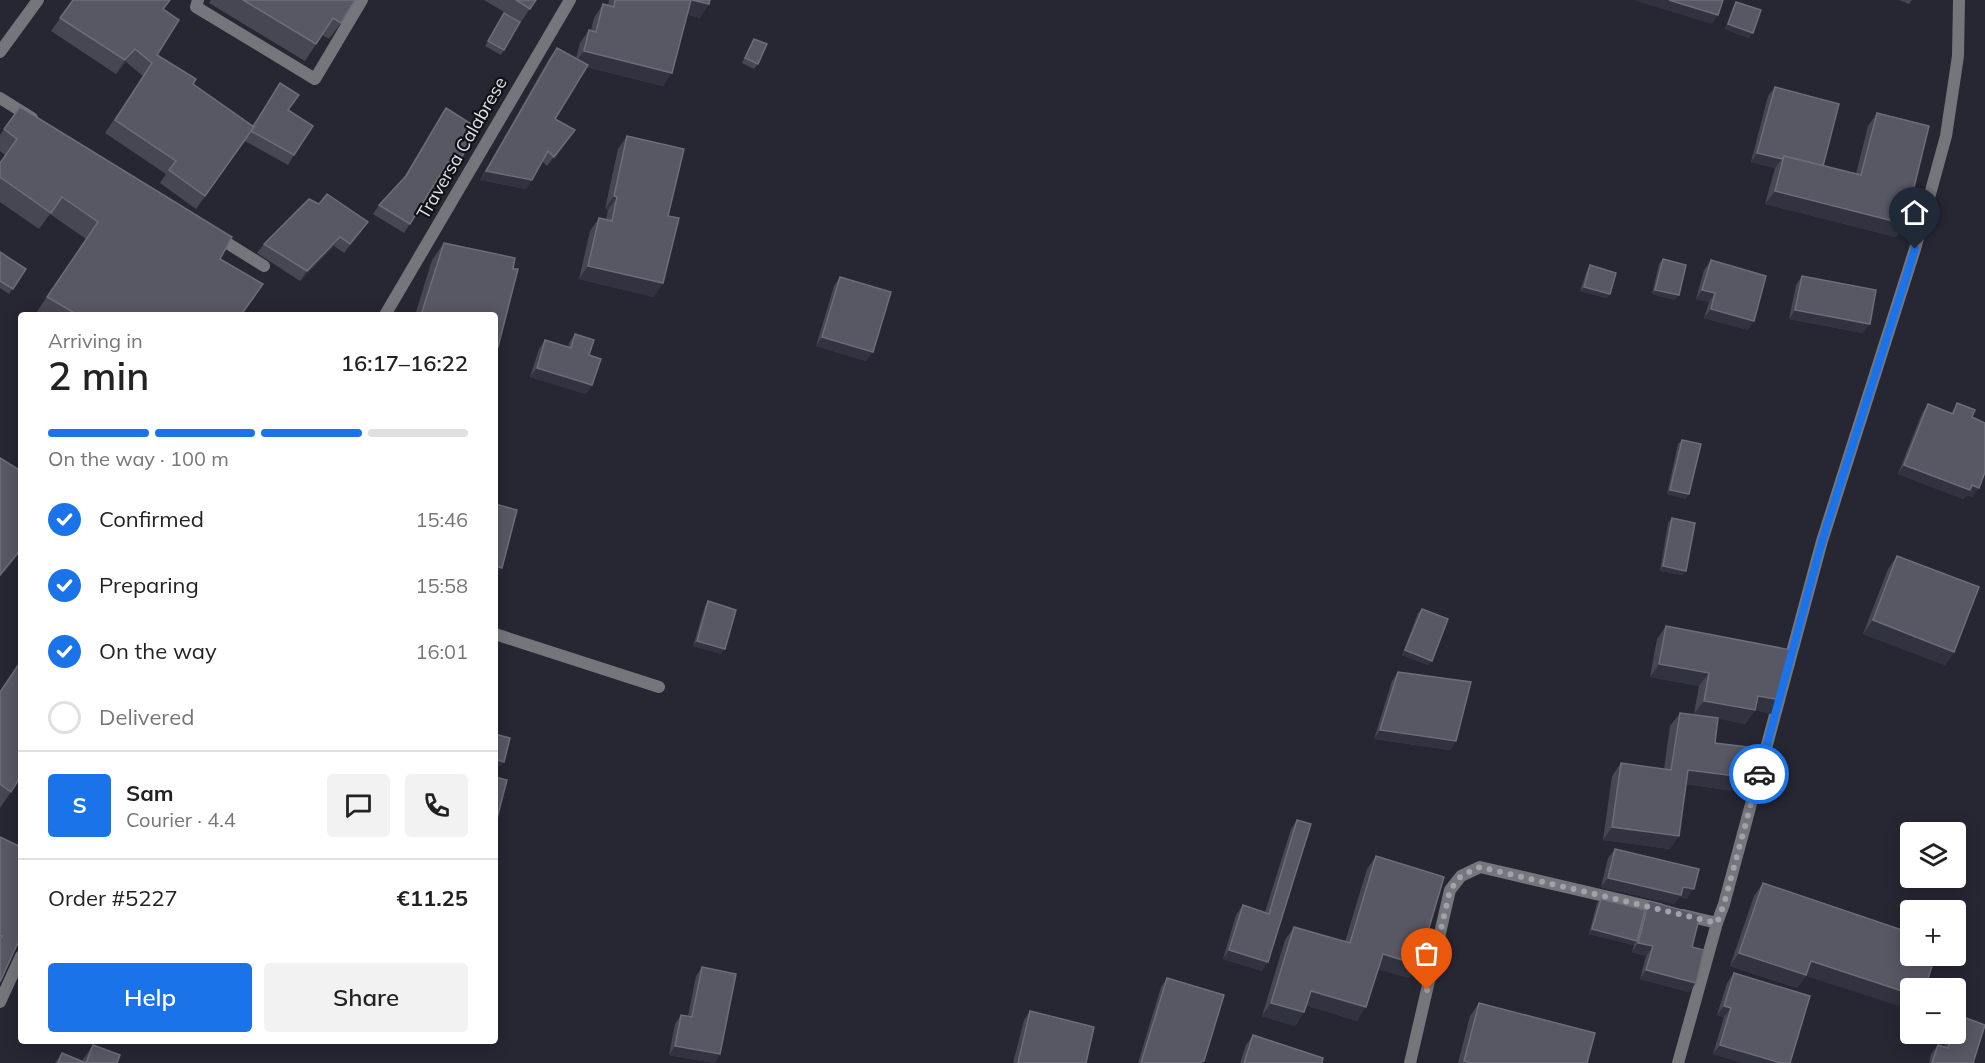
<!DOCTYPE html>
<meta charset="utf-8">
<style>
:root{--surface:#fff;--page:#f2f2f2;--text:#222;--muted:#767676;--line:#e0e0e0;--accent:#1a73e8}
body{margin:0;font-family:Mulish,sans-serif;background:var(--page);color:var(--text);height:100vh;display:flex;flex-direction:column;font-size:22px;white-space:nowrap}
*{box-sizing:border-box;margin:0}
p{font-size:20px;color:var(--muted)}
.icon{flex:none;width:33px;height:33px;fill:none;stroke:currentColor;stroke-width:2;stroke-linecap:round;stroke-linejoin:round}
.map{position:relative;flex:1;overflow:hidden}
.sheet{position:absolute;left:18px;top:312px;width:480px;height:732px;display:flex;flex-direction:column;background:var(--surface);border-radius:6px;box-shadow:0 3px 15px #0003}
.sheet>*{flex:none}
.fabs{position:absolute;left:1900px;top:822px;display:grid;gap:12px}
.fabs a{display:grid;place-items:center;width:66px;height:66px;border-radius:6px;background:var(--surface);box-shadow:0 3px 15px #0003;font-size:30px}
.pin{position:absolute;display:grid;place-items:center;width:51px;height:51px;color:#fff;margin:-62px -26px;border-radius:50% 50% 50% 0;rotate:-45deg;box-shadow:0 0 6px #0007}
.pin .icon{rotate:45deg}
.courier{position:absolute;display:grid;place-items:center;width:60px;height:60px;margin:-30px;border:4px solid #1a73e8;border-radius:50%;background:#fff;color:#222;box-shadow:0 2px 8px #0007}
.headline em{font-style:normal;font-weight:600}
.headline div{display:flex;flex-direction:column-reverse}
.headline{display:flex;align-items:center;justify-content:space-between;height:102px;padding:0 30px}
h1{font-size:39px;font-weight:600;line-height:45px}
.bar{display:grid;grid-template-columns:repeat(4,1fr);gap:9px 6px;align-content:center;height:72px;padding:0 30px}
.bar i{height:8px;border-radius:4px;background:var(--line)}
.bar .current{background:var(--accent)}
.bar p{grid-column:span 4}
.line{display:flex;align-items:center;gap:15px;padding:0 30px;border-top:2px solid var(--line)}
.line div{flex:1}
.round{display:grid;place-items:center;flex:none;width:63px;height:63px;border-radius:6px;background:var(--page)}
ol{padding:0 30px;list-style:none}
li{display:flex;align-items:center;gap:18px;height:66px}
li p{margin-inline-start:auto}
li .icon{padding:6px;border-radius:50%;background:var(--accent);color:#fff;stroke-width:4}
li:last-child{color:var(--muted)}
li i{width:33px;height:33px;border:3px solid var(--line);border-radius:50%}
.primary-button{display:flex;gap:12px;margin-top:auto;padding:12px 30px}
.primary-button a{flex:1;height:69px;border-radius:6px;background:var(--accent);color:#fff;font-size:24px;font-weight:600;line-height:69px;text-align:center}
.primary-button a+a{background:var(--page);color:var(--text)}
.map>svg:first-child{display:block}
.lines{fill:none;stroke-linecap:round;stroke-linejoin:round}
.service{stroke:#75757c;stroke-width:12}
.minor{stroke:#75757c;stroke-width:12}
.tertiary{stroke:#75757c;stroke-width:12}
.wall{fill:#464753}
.shaded-wall{fill:#323340}
.building{fill:#575864;stroke:#6d6d79;stroke-width:1.5}
.done{stroke:#a1a1ac;stroke-width:6;stroke-dasharray:0 10.8}
.route{stroke:#1a73e8;stroke-width:8}
.labels{text-anchor:middle;stroke-width:4.5;stroke-linejoin:round;paint-order:stroke}
.street-label{font-size:18px;fill:#e3e3ec;stroke:#111116}
</style>
<div class="map">
<svg width="1985" height="1063" viewBox="0 0 1985 1063">
<rect width="100%" height="100%" fill="#272734"/>
<g class="lines">
<g class="service">
<polyline points="198,0 196,7 315,79 362,0"/>
<polyline points="0,98 32,118"/>
<polyline points="216,236 264,266"/>
<polyline points="495,634 659,687"/>
<polyline points="1683,915 1717,923"/>
<polyline points="1410,1063 1450,890 1461,876 1480,867 1660,909"/>
<polyline points="1678,1063 1717,923 1724,904 1822,541 1915,249 1946,136 1958,56 1959,0"/>
</g>
<g class="minor">
<polyline points="385,315 570,0"/>
<polyline points="0,1002 21,956"/>
</g>
<polyline class="tertiary" points="0,52 38,0"/>
</g>
<g class="wall">
<polygon points="73,0 163,10 157,55 193,84 252,126 280,83 288,110 294,155 288,165 245,141 196,209 160,183 166,174 105,133 143,76 126,62 116,74 51,31"/>
<polygon points="211,0 355,0 341,23 329,39 322,35 305,61 209,3"/>
<polygon points="484,0 536,0 521,22"/>
<polygon points="609,0 710,0 700,18 687,14 663,86 586,67 555,119 575,130 547,166 542,161 526,189 480,180 550,57 557,48 576,58 580,43 589,30 591,30 594,18 603,4 608,6"/>
<polygon points="1899,0 1912,0 1909,4"/>
<polygon points="1736,2 1749,38 1725,29 1733,7"/>
<polygon points="504,13 504,50 501,55 485,46"/>
<polygon points="754,39 758,64 754,69 742,63 751,43"/>
<polygon points="1775,87 1823,166 1856,174 1868,126 1877,113 1905,224 1896,237 1765,204 1775,168 1751,162 1768,96"/>
<polygon points="20,107 220,259 241,315 38,315 36,313 86,239 50,214 39,229 0,202 0,163 5,155 0,151 0,135"/>
<polygon points="446,108 456,166 450,175 443,172 404,233 373,214 379,205 403,179 440,117"/>
<polygon points="627,136 668,216 654,297 579,279 590,231 599,218 606,219 608,210 605,209 618,149"/>
<polygon points="319,204 368,222 344,253 334,246 300,281 257,253 264,244"/>
<polygon points="444,243 495,315 415,315 432,260"/>
<polygon points="0,252 26,269 9,294 0,288"/>
<polygon points="1663,259 1675,300 1652,294 1659,264"/>
<polygon points="1711,260 1748,330 1704,318 1709,302 1696,299 1704,270"/>
<polygon points="1590,265 1607,298 1580,291 1587,270"/>
<polygon points="1802,276 1863,333 1789,319 1796,285"/>
<polygon points="840,277 866,361 816,346 834,286"/>
<polygon points="575,334 589,355 592,385 586,394 530,377 539,349 545,340 568,347 569,343"/>
<polygon points="1957,403 1972,417 1979,488 1972,497 1967,495 1963,499 1898,474 1922,413 1928,404 1951,413"/>
<polygon points="1682,440 1686,499 1667,494 1678,444"/>
<polygon points="1672,518 1683,575 1660,571 1668,523"/>
<polygon points="1897,556 1954,652 1945,665 1863,634 1888,569"/>
<polygon points="708,601 721,654 693,646 705,606"/>
<polygon points="1422,609 1428,665 1402,655 1418,613"/>
<polygon points="1666,626 1772,714 1755,710 1745,724 1718,718 1715,743 1743,777 1733,791 1686,784 1670,849 1603,840 1612,776 1621,763 1664,769 1670,726 1680,713 1711,717 1694,714 1699,686 1650,677 1657,639"/>
<polygon points="1398,672 1456,741 1450,750 1374,739 1392,681"/>
<polygon points="0,692 11,792 0,808"/>
<polygon points="1297,820 1262,971 1223,959 1236,915 1243,905 1265,912 1291,829"/>
<polygon points="1615,849 1687,899 1680,897 1674,904 1601,887 1608,858"/>
<polygon points="1376,856 1409,978 1378,969 1357,1021 1306,1005 1304,1012 1295,1026 1262,1016 1285,940 1294,927 1345,942 1367,869"/>
<polygon points="1763,883 1806,976 1797,988 1730,966 1754,896"/>
<polygon points="1601,899 1644,910 1649,901 1692,947 1689,992 1640,979 1646,956 1632,952 1634,945 1589,934 1597,903"/>
<polygon points="702,967 720,1054 714,1063 669,1055 675,1024 681,1015 688,1016 696,976"/>
<polygon points="1734,973 1790,1063 1744,1063 1713,1054 1724,1017 1717,1015 1727,983"/>
<polygon points="1167,978 1204,1061 1202,1063 1138,1063 1161,987"/>
<polygon points="1479,1003 1587,1063 1458,1063 1470,1016"/>
<polygon points="1030,1011 1086,1063 1013,1063 1024,1020"/>
<polygon points="1958,1015 1973,1063 1929,1063 1931,1054 1938,1045 1944,1047 1948,1034 1956,1034 1956,1018"/>
<polygon points="1253,1035 1322,1063 1240,1063 1246,1045"/>
<polygon points="93,1045 117,1063 55,1063 62,1053 82,1061"/>
</g>
<g class="shaded-wall">
<polygon points="691,0 709,4 700,18 681,13"/>
<polygon points="1636,0 1669,0 1718,15 1712,24 1636,1"/>
<polygon points="1728,24 1753,33 1749,38 1725,29"/>
<polygon points="135,49 126,62 116,74 125,60"/>
<polygon points="584,51 672,73 663,86 574,64"/>
<polygon points="1757,153 1782,159 1775,168 1751,162"/>
<polygon points="486,171 532,180 526,189 480,180"/>
<polygon points="1775,191 1905,224 1896,237 1765,204"/>
<polygon points="614,196 617,197 608,210 605,209"/>
<polygon points="340,237 334,246 300,281 307,271"/>
<polygon points="588,266 663,283 654,297 579,279"/>
<polygon points="1584,287 1610,294 1607,298 1580,291"/>
<polygon points="1655,290 1679,295 1675,300 1652,294"/>
<polygon points="1702,290 1715,293 1709,302 1696,299"/>
<polygon points="1711,309 1754,321 1748,330 1704,318"/>
<polygon points="1795,310 1870,324 1863,333 1789,319"/>
<polygon points="822,337 873,352 866,361 816,346"/>
<polygon points="537,368 592,385 586,394 530,377"/>
<polygon points="1904,465 1979,488 1972,497 1967,495 1963,499 1898,474"/>
<polygon points="1670,490 1689,494 1686,499 1667,494"/>
<polygon points="21,549 21,552 0,577 0,575"/>
<polygon points="495,566 502,568 496,577 495,577"/>
<polygon points="1663,566 1686,571 1683,575 1660,571"/>
<polygon points="1873,620 1954,652 1945,665 1863,634"/>
<polygon points="697,641 725,649 721,654 693,646"/>
<polygon points="1405,650 1432,661 1428,665 1402,655"/>
<polygon points="1659,664 1709,673 1699,686 1650,677"/>
<polygon points="1758,696 1782,700 1772,714 1749,709"/>
<polygon points="1704,701 1755,710 1745,724 1694,714"/>
<polygon points="1380,730 1456,741 1450,750 1374,739"/>
<polygon points="495,759 504,762 501,766 495,765"/>
<polygon points="1688,770 1743,777 1733,791 1679,783"/>
<polygon points="1612,827 1679,836 1670,849 1603,840"/>
<polygon points="1608,878 1683,887 1694,889 1687,899 1680,897 1674,904 1601,887"/>
<polygon points="1592,929 1637,941 1633,945 1589,934"/>
<polygon points="1638,943 1653,946 1646,956 1632,952"/>
<polygon points="1229,950 1268,962 1262,971 1223,959"/>
<polygon points="1739,953 1811,961 1911,994 1911,1010 1806,976 1797,988 1730,966"/>
<polygon points="1383,954 1418,965 1409,978 1373,968"/>
<polygon points="1646,970 1696,983 1689,992 1640,979"/>
<polygon points="1311,991 1366,1007 1357,1021 1301,1004"/>
<polygon points="1271,1003 1304,1012 1295,1026 1262,1016"/>
<polygon points="1724,1006 1731,1008 1724,1017 1717,1015"/>
<polygon points="1720,1045 1781,1063 1744,1063 1713,1054"/>
<polygon points="675,1046 720,1054 714,1063 669,1055"/>
</g>
<g class="building">
<polygon points="73,0 170,0 163,9 179,20 157,55 196,79 193,84 254,127 205,196 169,170 176,161 115,120 152,63 135,49 125,60 60,18"/>
<polygon points="243,0 355,0 341,23 333,18 316,44"/>
<polygon points="516,0 536,0 530,9"/>
<polygon points="615,0 691,0 672,73 584,51 589,30 596,32 603,4 614,7"/>
<polygon points="692,0 710,0 709,4"/>
<polygon points="1669,0 1723,0 1718,15"/>
<polygon points="1736,2 1761,10 1753,33 1728,24"/>
<polygon points="504,13 520,22 504,50 488,41"/>
<polygon points="754,39 767,44 758,64 745,58"/>
<polygon points="557,48 588,65 555,119 575,130 554,157 548,151 532,180 486,171"/>
<polygon points="280,83 299,95 288,110 313,126 294,155 251,131 254,127 253,127"/>
<polygon points="1775,87 1839,104 1823,166 1784,156 1782,159 1757,153"/>
<polygon points="20,107 232,237 220,259 263,284 241,315 78,315 47,297 98,222 62,197 51,213 0,177 0,163 17,139 4,129"/>
<polygon points="446,108 479,129 456,166 448,162 410,224 379,205 406,176"/>
<polygon points="1877,113 1929,126 1905,224 1775,191 1784,156 1861,175"/>
<polygon points="627,136 684,149 668,216 679,218 663,283 588,266 599,218 612,221 617,197 614,196"/>
<polygon points="327,194 368,222 350,244 340,237 307,271 264,244 309,199 319,204"/>
<polygon points="444,243 515,258 513,269 518,269 498,347 495,347 495,315 421,315"/>
<polygon points="0,252 26,269 13,289 0,281"/>
<polygon points="1663,259 1686,265 1679,295 1655,290"/>
<polygon points="1711,260 1766,276 1754,321 1711,309 1715,293 1702,290"/>
<polygon points="1590,265 1616,273 1610,294 1584,287"/>
<polygon points="1802,276 1876,290 1870,324 1795,310"/>
<polygon points="840,277 891,292 873,352 822,337"/>
<polygon points="575,334 594,340 589,355 601,359 592,385 537,368 545,340 571,348"/>
<polygon points="1957,403 1975,410 1972,417 1985,423 1985,472 1979,488 1972,485 1970,490 1904,465 1928,404 1953,414"/>
<polygon points="1682,440 1701,444 1689,494 1670,490"/>
<polygon points="0,458 21,471 21,549 0,575"/>
<polygon points="495,504 517,510 502,568 495,566"/>
<polygon points="1672,518 1695,523 1686,571 1663,566"/>
<polygon points="1897,556 1979,587 1954,652 1873,620"/>
<polygon points="708,601 736,610 725,649 697,641"/>
<polygon points="1422,609 1448,619 1432,661 1405,650"/>
<polygon points="1666,626 1791,650 1782,700 1758,696 1755,710 1704,701 1709,673 1659,664"/>
<polygon points="21,661 21,776 11,792 0,784 0,692"/>
<polygon points="1398,672 1471,682 1456,741 1380,730"/>
<polygon points="1680,713 1718,718 1715,743 1747,747 1743,777 1688,770 1679,836 1612,827 1621,763 1671,770"/>
<polygon points="495,734 510,738 504,762 495,759"/>
<polygon points="495,777 507,780 495,826"/>
<polygon points="1297,820 1311,824 1268,962 1229,950 1243,905 1269,914"/>
<polygon points="0,837 21,847 21,936 0,982 0,939 2,936 0,936"/>
<polygon points="1615,849 1699,869 1694,889 1683,887 1681,895 1608,878"/>
<polygon points="1376,856 1444,877 1418,965 1383,954 1366,1007 1311,991 1304,1012 1271,1003 1294,927 1350,943"/>
<polygon points="1763,883 1911,933 1911,946 1908,954 1933,963 1925,988 1911,988 1911,994 1811,961 1806,975 1739,953"/>
<polygon points="1601,899 1645,910 1637,941 1592,929"/>
<polygon points="1649,901 1700,915 1692,947 1704,950 1696,983 1646,970 1653,946 1638,943"/>
<polygon points="702,967 736,974 720,1054 675,1046 681,1015 692,1017"/>
<polygon points="1734,973 1810,996 1790,1063 1781,1063 1720,1045 1731,1008 1724,1006"/>
<polygon points="1167,978 1224,995 1204,1061 1199,1063 1141,1063"/>
<polygon points="1479,1003 1595,1033 1587,1063 1472,1063 1464,1061"/>
<polygon points="1030,1011 1094,1027 1086,1063 1018,1063"/>
<polygon points="1958,1015 1985,1025 1973,1063 1932,1063 1938,1045 1948,1048 1952,1034 1956,1034 1956,1021"/>
<polygon points="1253,1035 1323,1058 1322,1063 1244,1063"/>
<polygon points="93,1045 120,1055 117,1063 58,1063 62,1053 86,1063"/>
</g>
<g class="lines">
<polyline class="done" points="1427,990 1450,890 1461,876 1480,867 1717,923 1724,904 1759,774"/>
<polyline class="route" points="1759,774 1822,541 1915,249"/>
</g>
<g class="labels">
<g class="street-label">
<text transform="translate(462 148) rotate(-60)" y="6">Traversa Calabrese</text>
</g>
</g>
</svg>
<div class="fabs">
<a><svg class="icon" aria-label="layers" viewBox="0 0 24 24"><path d="M12 4l9 5-9 5-9-5zM3 14l9 5 9-5"/></svg></a>
<a>+</a>
<a>−</a>
</div>
<div class="pin" style="left:1427px;top:990px;background:#ea580c"><svg class="icon" aria-label="bag" viewBox="0 0 24 24"><path d="M5 8h14l-1 12H6zM9 8a3 3 0 0 1 6 0"/></svg></div>
<div class="pin" style="left:1915px;top:249px;background:#1f2937"><svg class="icon" aria-label="home" viewBox="0 0 24 24"><path d="M3 11l9-7 9 7M6 9v11h12V9"/></svg></div>
<div class="courier" style="left:1759px;top:774px"><svg class="icon" aria-label="car" viewBox="0 0 24 24"><path d="M5 17H2v-5l4-1 3-4h7l3 4 3 1v5h-3M9 17h6M6 11h13"/><circle cx="7" cy="17" r="2"/><circle cx="17" cy="17" r="2"/></svg></div>
<section class="sheet">
<div class="headline"><div><h1>2 min</h1><p>Arriving in</p></div><em>16:17–16:22</em></div>
<div class="bar"><i class="current"></i><i class="current"></i><i class="current"></i><i></i><p>On the way · 100 m</p></div>
<ol>
<li><svg class="icon" aria-label="check" viewBox="0 0 24 24"><path d="M5 12l5 5 9-10"/></svg>Confirmed<p>15:46</p></li>
<li><svg class="icon" aria-label="check" viewBox="0 0 24 24"><path d="M5 12l5 5 9-10"/></svg>Preparing<p>15:58</p></li>
<li><svg class="icon" aria-label="check" viewBox="0 0 24 24"><path d="M5 12l5 5 9-10"/></svg>On the way<p>16:01</p></li>
<li><i></i>Delivered</li>
</ol>
<div class="line" style="height:108px"><b class="round" style="background:var(--accent);color:#fff">S</b><div><b>Sam</b><p>Courier · 4.4</p></div><a class="round"><svg class="icon" aria-label="chat" viewBox="0 0 24 24"><path d="M4 5h16v11H9l-5 4z"/></svg></a><a class="round"><svg class="icon" aria-label="phone" viewBox="0 0 24 24"><path d="M5 4h4l2 5-3 2q2 4 5 5l2-3 5 2v4C11 20 4 13 5 4z"/></svg></a></div>
<div class="line" style="height:78px"><div>Order #5227</div><b>€11.25</b></div>
<div class="primary-button"><a>Help</a><a>Share</a></div>
</section>
</div>
